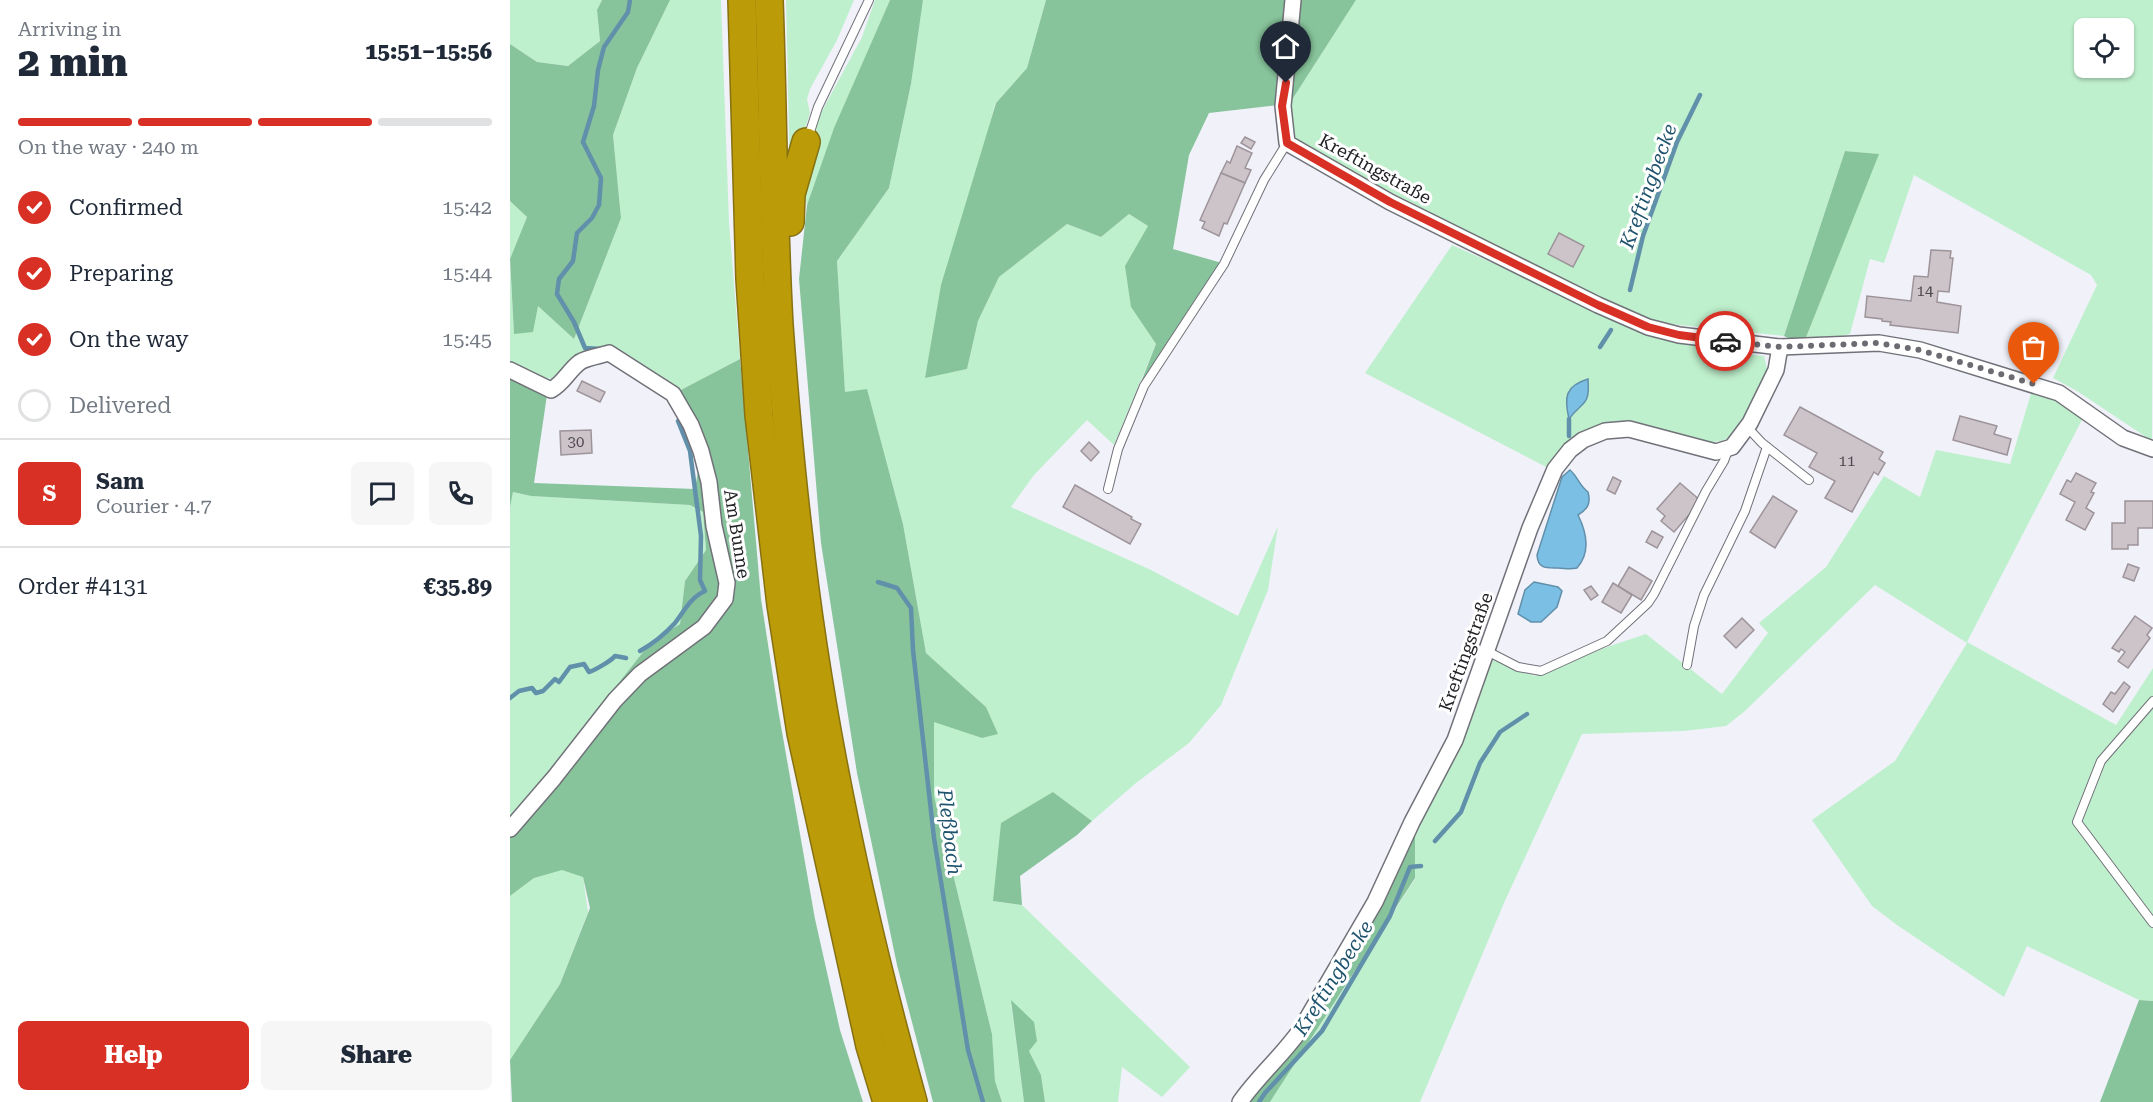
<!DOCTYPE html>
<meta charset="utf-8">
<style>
:root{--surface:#fff;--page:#f6f6f7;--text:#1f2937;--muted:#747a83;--line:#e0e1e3;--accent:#d93025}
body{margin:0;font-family:"Roboto Serif",serif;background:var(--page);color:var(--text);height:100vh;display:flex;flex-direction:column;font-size:22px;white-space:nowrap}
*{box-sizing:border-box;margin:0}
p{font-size:20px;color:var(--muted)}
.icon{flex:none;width:33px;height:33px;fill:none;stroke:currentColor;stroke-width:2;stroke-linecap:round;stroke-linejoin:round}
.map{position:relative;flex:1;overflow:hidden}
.sheet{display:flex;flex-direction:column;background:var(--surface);width:510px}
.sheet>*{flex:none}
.buttons{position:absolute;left:1564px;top:18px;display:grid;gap:12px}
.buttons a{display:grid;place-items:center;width:60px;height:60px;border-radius:9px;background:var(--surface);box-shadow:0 2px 4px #0004;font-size:30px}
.pin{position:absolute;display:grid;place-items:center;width:51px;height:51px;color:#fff;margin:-62px -26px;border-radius:50% 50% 50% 0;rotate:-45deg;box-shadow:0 0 6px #0007}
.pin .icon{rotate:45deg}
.courier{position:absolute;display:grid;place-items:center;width:60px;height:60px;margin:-30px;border:4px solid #d93025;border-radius:50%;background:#fff;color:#222;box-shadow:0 2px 8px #0007}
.headline em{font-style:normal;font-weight:800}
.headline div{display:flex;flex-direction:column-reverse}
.headline{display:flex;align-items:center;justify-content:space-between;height:102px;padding:0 18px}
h1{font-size:39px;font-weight:800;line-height:45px}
.bar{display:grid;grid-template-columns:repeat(4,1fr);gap:9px 6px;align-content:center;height:72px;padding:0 18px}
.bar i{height:8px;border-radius:4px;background:var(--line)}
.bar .selected{background:var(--accent)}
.bar p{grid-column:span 4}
.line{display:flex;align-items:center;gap:15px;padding:0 18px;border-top:2px solid var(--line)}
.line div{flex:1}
.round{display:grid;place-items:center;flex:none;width:63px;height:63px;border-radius:9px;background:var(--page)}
ol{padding:0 18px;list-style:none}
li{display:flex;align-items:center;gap:18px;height:66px}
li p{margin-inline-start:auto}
li .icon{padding:6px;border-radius:50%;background:var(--accent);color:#fff;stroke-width:4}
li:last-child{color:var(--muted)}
li i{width:33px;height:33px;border:3px solid var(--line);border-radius:50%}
.action{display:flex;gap:12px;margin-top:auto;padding:12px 18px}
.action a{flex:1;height:69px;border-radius:9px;background:var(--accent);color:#fff;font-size:24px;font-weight:800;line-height:69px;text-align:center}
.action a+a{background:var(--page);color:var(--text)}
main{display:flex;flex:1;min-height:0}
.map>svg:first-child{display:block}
.green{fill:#bff0cd;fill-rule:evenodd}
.forest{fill:#87c49b}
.water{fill:#7cbfe4;stroke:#6190ab;stroke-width:1.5}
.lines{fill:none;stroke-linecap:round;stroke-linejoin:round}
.stream{stroke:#6190ab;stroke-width:4.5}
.building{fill:#cdc4ca;stroke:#9d949a;stroke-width:1.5}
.lane-casing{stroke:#717179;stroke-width:10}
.street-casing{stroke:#717179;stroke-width:18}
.highway-casing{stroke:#867113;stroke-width:30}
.lane{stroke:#fff;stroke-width:8}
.street{stroke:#fff;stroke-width:15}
.highway{stroke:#bc9b08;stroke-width:27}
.done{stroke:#6b6b71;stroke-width:6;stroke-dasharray:0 10.8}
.route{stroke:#d93025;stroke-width:8}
.labels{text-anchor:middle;stroke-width:6;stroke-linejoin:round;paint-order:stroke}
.number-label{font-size:15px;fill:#4e4b50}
.street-label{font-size:18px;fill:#232327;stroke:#fff}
.water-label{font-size:20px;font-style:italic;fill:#1f536e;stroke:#fff}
</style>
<main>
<section class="sheet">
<div class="headline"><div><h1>2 min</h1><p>Arriving in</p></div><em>15:51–15:56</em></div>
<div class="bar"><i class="selected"></i><i class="selected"></i><i class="selected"></i><i></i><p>On the way · 240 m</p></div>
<ol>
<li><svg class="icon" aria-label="check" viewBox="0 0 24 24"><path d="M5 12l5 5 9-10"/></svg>Confirmed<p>15:42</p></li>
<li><svg class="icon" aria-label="check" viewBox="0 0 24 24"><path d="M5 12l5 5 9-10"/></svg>Preparing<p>15:44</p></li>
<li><svg class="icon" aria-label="check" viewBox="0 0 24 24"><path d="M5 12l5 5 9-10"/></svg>On the way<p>15:45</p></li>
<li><i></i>Delivered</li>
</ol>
<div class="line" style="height:108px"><b class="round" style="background:var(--accent);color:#fff">S</b><div><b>Sam</b><p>Courier · 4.7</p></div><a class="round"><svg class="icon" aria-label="chat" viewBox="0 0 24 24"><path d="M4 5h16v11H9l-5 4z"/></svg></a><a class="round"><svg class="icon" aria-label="phone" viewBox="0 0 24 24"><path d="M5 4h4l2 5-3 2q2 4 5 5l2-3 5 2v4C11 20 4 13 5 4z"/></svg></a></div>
<div class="line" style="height:78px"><div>Order #4131</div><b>€35.89</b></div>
<div class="action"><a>Help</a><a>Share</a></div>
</section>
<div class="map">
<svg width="1643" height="1102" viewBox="0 0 1643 1102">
<rect width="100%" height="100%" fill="#f1f1fa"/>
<g class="green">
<polygon points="0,0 92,0 87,11 90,41 58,66 27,62 0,44"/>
<polygon points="160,0 211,0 219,222 230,359 167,392 100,351 44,379 35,378 0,361 0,263 4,333 28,306 64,339 111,218 103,135 127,68"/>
<polygon points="276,0 344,0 327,40 300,89 297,99 300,113 280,176"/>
<polygon points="365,0 380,0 323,132 297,205 291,185 298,149 312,111 352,37"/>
<polygon points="413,0 536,0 517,68 485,104 415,377 457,369 468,321 489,277 557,224 591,237 619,214 638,226 621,307 646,344 604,445 577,420 524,475 501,507 641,570 728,616 768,526 758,590 711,705 679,743 626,783 582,821 543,792 483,901 512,905 680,1067 652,1097 612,1067 608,1102 535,1102 531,1075 519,1051 501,1002 514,1102 492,1102 485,1081 482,1034 424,796 424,721 472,738 476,707 416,653 393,524 357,390 335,393 327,261 379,188 401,84"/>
<path d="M846 0H1643L1642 441 1567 391 1543 378 1587 285 1581 275 1404 175 1374 263 1360 259 1340 334 1293 345 1368 154 1335 151 1274 336 1141 322 951 229 787 143 780 124 778 106ZM1575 28H1614V68H1575Z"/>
<polygon points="0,201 17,217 0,259"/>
<polygon points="942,245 1152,338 1206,350 1254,356 1258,373 1223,436 1211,441 1195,443 1097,428 1042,470 855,373"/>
<polygon points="1522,390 1548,397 1575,414 1457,642 1606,725 1643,668 1643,1001 1629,1000 1517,946 1494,997 1387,925 1362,906 1302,820 1385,761 1457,643 1365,585 1235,711 1216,726 1174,731 1072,734 994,903 910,1102 760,1102 905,879 905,825 981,659 1025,676 1073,655 1136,634 1212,694 1258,633 1249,623 1316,567 1374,476 1410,497 1426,450 1500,464"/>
<polygon points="3,492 21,496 180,505 193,512 196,550 175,581 170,624 141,642 0,820 0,507"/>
<polygon points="58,866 73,877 78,912 50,984 0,1060 0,896 24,878"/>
</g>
<g class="forest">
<polygon points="92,0 160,0 127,68 103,135 111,218 64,339 28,306 23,332 4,334 0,259 17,217 0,201 0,44 27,62 58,66 90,41 87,10"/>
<polygon points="380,0 413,0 401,84 379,188 327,261 335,392 357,389 393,524 416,653 476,707 488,734 472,738 424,722 424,796 482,1034 485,1081 492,1102 423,1102 387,965 347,773 311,543 289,279 297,205 324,128"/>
<polygon points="536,0 779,0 769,105 699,113 679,155 663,249 712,263 629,387 646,344 621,307 615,266 638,226 619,214 591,237 557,224 489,277 468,321 457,369 415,378 431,285 486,103 517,68"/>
<polygon points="788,0 846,0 778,106"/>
<polygon points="1335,151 1369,154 1293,345 1274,336"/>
<polygon points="230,359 251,599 268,709 305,919 330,1030 353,1102 2,1102 0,1060 50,984 80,908 73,877 52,870 24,878 0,896 0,820 141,642 170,624 175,581 196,550 193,512 180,505 21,496 3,492 0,507 0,378 37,395 24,483 185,489 190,459 167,392"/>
<polygon points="543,792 582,821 567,835 510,876 512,905 483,901 491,823"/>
<polygon points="905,825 905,878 760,1102 736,1102 785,1046"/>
<polygon points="501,1000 524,1022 527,1041 519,1051 531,1075 535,1102 514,1102"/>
<polygon points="1629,1000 1643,1001 1643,1102 1590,1102"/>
</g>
<g class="water">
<path d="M1078 379C1080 407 1073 400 1059 419 1054 397 1055 386 1078 379Z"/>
<path d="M1060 470C1068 477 1069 485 1078 492 1081 503 1078 509 1068 515 1077 533 1081 552 1067 568 1059 570 1055 568 1047 568 1036 568 1028 569 1027 555L1052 477Z"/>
<polygon points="1024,582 1048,587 1052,591 1047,607 1031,622 1021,622 1008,614 1015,590"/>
</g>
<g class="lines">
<g class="stream">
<polyline points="1120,290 1133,236 1167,142 1190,95"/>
<polyline points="1090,347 1101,330"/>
<polyline points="91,349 75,348 64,322 47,294 49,279 63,261 67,233 82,218 89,205 91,178 73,142 84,106 88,70 94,47 118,12 120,0"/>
<polyline points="1059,419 1059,436"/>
<polyline points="368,582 387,588 401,608 403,650 424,838 458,1050 473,1102"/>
<path d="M130 651C144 643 155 634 165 623 174 611 181 597 195 591L190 580 191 536 180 451 168 421"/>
<path d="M0 698 9 691 22 688 26 693 33 691 45 679 49 682 60 667 74 664 79 672C85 670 101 661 105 656L116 658"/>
<polyline points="925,841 951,812 970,763 990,732 1017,714"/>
<polyline points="749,1102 755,1093 812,1031 880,916 900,867 911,866"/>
</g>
</g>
<g class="building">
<polygon points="735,137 745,142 741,149 731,143"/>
<polygon points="727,146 742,153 735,168 741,170 735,183 711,173 717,161 720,163"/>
<polygon points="711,173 735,183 717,224 714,223 709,236 692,228 695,222 690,220"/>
<polygon points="1049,233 1074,246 1063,267 1038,254"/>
<polygon points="1421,250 1441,251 1440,258 1443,258 1439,292 1428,291 1427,302 1451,306 1448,333 1380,325 1381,322 1372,321 1372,319 1355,317 1357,296 1401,301 1404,276 1418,277"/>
<polygon points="72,381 95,392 90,402 67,391"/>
<polygon points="1290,407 1373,452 1369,459 1375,463 1368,475 1364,472 1342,512 1315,498 1325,481 1299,467 1307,453 1274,435"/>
<polygon points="1450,416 1487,426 1484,434 1501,439 1497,455 1443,440"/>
<polygon points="81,430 82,453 51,455 50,431"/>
<polygon points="579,442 589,452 581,461 571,451"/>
<polygon points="1566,473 1586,483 1581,492 1584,493 1576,508 1584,513 1575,530 1556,520 1565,502 1550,494 1557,480 1561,482"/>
<polygon points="1103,477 1111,481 1105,494 1097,490"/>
<polygon points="1170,483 1191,501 1164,532 1151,521 1155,516 1147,509"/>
<polygon points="565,485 622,517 621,519 631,524 620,544 553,507"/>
<polygon points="1263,496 1287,511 1265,548 1240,532"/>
<polygon points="1615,501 1643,501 1643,528 1628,528 1628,545 1618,545 1618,549 1602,549 1602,523 1615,523"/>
<polygon points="1142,531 1153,537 1147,548 1136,542"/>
<polygon points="1618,564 1629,568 1624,581 1613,577"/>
<polygon points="1119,567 1142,581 1131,600 1108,586"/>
<polygon points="1103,583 1122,595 1111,613 1092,602"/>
<polygon points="1081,586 1088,595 1081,600 1074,590"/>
<polygon points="1625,616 1642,628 1637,635 1640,638 1618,668 1608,661 1615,652 1611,649 1609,652 1602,648"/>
<polygon points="1232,618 1244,630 1226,648 1214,636"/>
<polygon points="1614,682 1620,687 1603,712 1593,704 1601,692 1605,694"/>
</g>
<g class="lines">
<defs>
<g id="lane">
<polyline points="298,138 308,107 359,0"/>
<polyline points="1237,427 1252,443 1299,480"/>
<polyline points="598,489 608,449 634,386 714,264 754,180 777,143"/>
<polyline points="977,651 1008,667 1031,671 1097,641 1138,603 1144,594 1196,491 1214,461 1218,450"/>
<polyline points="1177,665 1184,626 1194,595 1235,511 1257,447"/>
<polyline points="1643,701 1591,761 1567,822 1643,923"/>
</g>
<g id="street">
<polyline points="783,0 773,106 777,143 880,202 1088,305 1138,327 1169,335 1270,347 1369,343 1410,350 1549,393 1613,438 1643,449"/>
<path d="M0 370 41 390C54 383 58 371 70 362 78 357 90 356 99 353L163 394 181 425 191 451 199 482 204 526 217 583 215 599 194 627 130 674 105 700 44 778 0 829"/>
<path d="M730 1102C748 1076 773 1055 791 1029L865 902 902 822 945 740 1020 528 1045 469 1060 450 1073 440 1095 431 1119 429 1206 452 1222 447 1240 423 1266 370 1270 347"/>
</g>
<g id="highway">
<polyline points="232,0 240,279 249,415 271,605 291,733 360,1046 377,1102"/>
<path d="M259 0C263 108 263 217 269 325 274 394 280 463 288 531 309 725 351 915 403 1102"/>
<polyline points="280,222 281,194 296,142"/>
</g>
</defs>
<use href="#lane" class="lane-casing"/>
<use href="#street" class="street-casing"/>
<use href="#highway" class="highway-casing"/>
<use href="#lane" class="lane"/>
<use href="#street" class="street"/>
<use href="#highway" class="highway"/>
</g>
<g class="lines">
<polyline class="done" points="1215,341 1270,347 1368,343 1410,350 1524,384"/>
<polyline class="route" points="776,83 772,106 777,143 880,202 1088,305 1138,327 1169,335 1215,341"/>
</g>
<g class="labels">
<g class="number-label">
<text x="1415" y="296">14</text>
<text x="66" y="447">30</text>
<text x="1337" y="466">11</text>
</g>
<g class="street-label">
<text transform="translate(865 169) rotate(29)" y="6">Kreftingstraße</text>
<text transform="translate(227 534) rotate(81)" y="6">Am Bunne</text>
<text transform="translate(956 652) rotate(-70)" y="6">Kreftingstraße</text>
</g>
<g class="water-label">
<text transform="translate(1138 186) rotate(-70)" y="7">Kreftingbecke</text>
<text transform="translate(440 832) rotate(83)" y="7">Pleßbach</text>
<text transform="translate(823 978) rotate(-58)" y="7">Kreftingbecke</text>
</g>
</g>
</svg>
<div class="buttons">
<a><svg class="icon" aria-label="locate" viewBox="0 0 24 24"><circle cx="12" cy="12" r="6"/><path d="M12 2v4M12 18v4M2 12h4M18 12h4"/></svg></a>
</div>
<div class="pin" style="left:1524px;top:384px;background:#ea580c"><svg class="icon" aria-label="bag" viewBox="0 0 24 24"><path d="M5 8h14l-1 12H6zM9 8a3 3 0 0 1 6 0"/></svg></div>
<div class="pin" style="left:776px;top:83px;background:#1f2937"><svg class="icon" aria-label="home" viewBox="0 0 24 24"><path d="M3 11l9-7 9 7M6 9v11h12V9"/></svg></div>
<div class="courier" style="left:1215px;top:341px"><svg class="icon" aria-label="car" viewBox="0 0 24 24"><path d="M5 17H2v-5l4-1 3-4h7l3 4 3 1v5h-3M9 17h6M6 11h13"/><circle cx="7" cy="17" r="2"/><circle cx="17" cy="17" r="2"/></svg></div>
</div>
</main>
